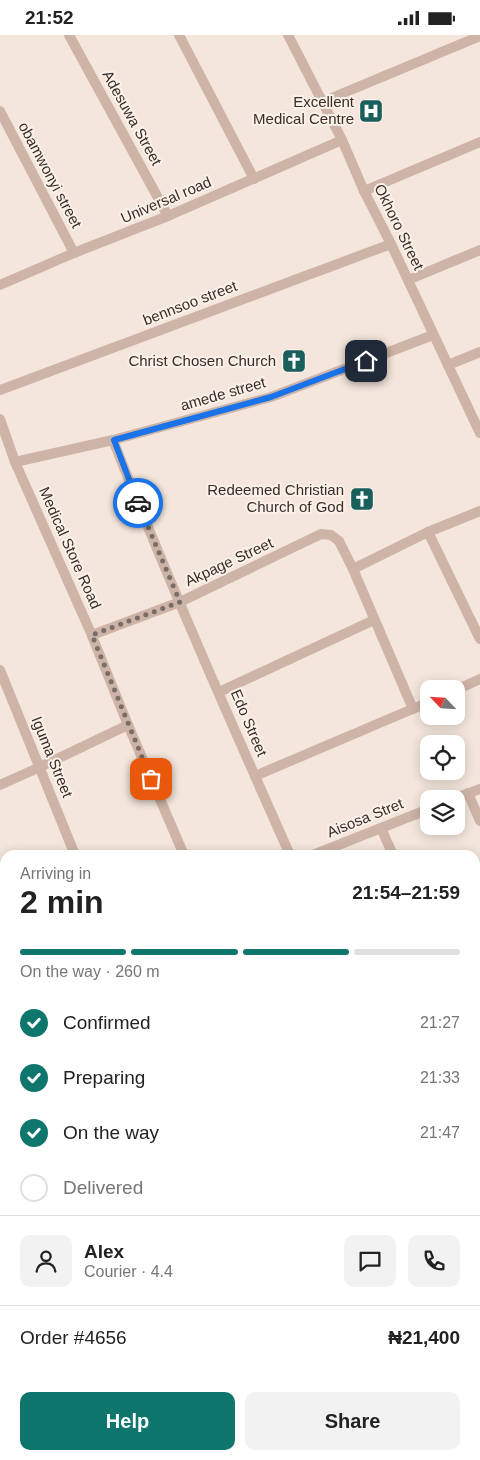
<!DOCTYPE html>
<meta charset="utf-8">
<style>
:root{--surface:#fff;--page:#f2f2f2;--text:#222;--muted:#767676;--line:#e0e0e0;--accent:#0f766e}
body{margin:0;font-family:Helvetica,sans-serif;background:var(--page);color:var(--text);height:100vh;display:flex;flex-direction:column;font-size:19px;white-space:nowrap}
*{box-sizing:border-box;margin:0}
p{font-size:16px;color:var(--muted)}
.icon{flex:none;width:28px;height:28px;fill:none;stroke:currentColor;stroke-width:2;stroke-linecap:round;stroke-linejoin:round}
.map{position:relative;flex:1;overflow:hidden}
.panel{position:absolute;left:0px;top:815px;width:480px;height:610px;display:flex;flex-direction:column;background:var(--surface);border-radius:15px 15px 0 0;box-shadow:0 2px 12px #0003}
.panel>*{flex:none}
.needle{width:32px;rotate:295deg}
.controls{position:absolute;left:420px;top:645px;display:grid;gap:10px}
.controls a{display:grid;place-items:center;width:45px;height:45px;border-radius:10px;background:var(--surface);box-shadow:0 2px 12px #0003;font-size:25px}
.pin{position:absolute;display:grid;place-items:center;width:42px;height:42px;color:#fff;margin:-21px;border-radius:10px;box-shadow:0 2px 8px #0006}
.courier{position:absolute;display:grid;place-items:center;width:50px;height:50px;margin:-25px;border:4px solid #1a73e8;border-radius:50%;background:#fff;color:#222;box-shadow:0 1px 6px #0007}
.summary em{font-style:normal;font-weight:800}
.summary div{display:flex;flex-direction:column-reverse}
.summary{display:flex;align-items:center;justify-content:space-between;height:85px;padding:0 20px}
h1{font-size:32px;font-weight:800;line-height:38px}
.bar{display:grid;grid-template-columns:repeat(4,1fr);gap:8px 5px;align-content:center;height:60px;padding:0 20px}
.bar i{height:6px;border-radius:4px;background:var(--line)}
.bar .active{background:var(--accent)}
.bar p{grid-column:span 4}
.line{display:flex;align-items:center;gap:12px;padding:0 20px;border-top:1px solid var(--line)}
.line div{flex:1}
.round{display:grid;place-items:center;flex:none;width:52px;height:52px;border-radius:10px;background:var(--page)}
ol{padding:0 20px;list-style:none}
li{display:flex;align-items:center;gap:15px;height:55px}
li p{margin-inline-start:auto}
li .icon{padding:5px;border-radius:50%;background:var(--accent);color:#fff;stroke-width:4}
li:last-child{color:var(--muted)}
li i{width:28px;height:28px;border:2px solid var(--line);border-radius:50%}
.action{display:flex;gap:10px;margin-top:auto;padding:10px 20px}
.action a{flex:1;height:58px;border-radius:10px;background:var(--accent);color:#fff;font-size:20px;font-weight:800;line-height:58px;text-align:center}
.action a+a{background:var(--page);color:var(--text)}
.status{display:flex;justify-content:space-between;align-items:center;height:35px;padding:0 25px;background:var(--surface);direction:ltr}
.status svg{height:14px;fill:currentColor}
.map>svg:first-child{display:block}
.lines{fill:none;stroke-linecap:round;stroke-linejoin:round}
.minor{stroke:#ceb4a7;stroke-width:10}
.done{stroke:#7a6d67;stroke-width:5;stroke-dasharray:0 9}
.route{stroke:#1a73e8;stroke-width:6}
.labels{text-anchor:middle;stroke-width:4;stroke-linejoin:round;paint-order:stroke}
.poi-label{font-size:15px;fill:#392c28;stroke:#fbf1e9;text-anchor:end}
.street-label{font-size:15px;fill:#392c28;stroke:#fbf1e9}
</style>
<div class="status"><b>21:52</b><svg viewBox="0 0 49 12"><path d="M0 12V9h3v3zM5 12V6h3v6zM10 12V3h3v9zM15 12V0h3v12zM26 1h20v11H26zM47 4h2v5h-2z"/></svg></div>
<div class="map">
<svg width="480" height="1425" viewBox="0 0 480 1425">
<rect width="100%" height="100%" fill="#f4e6dc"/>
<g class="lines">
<g class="minor">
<polyline points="69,0 168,181"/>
<polyline points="179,0 254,144"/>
<polyline points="288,0 342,105 364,156 391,209 480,398"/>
<polyline points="322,67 480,1"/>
<polyline points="0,76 74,218"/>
<polyline points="364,156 480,107"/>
<polyline points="408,245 480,215"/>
<polyline points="0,250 74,218 168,181 342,105"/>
<polyline points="448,330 480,317"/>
<polyline points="0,355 391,209"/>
<polyline points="0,384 15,427 90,596 128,690 184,820"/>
<path d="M113 405C168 545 229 683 290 820"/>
<polyline points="15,427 113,405 271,362 433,300"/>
<polyline points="428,497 480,604"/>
<polyline points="353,534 428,497 480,476"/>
<polyline points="92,600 180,567 321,499 331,500 339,506 353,534 413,674"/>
<polyline points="0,635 75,820"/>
<polyline points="456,655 480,644"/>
<polyline points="219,657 374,585"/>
<polyline points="255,741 429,667"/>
<polyline points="0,750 40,732 128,690"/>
<polyline points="468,758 480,786"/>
<polyline points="454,764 480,754"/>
<polyline points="381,793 393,820"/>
<polyline points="313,820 429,774"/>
<polyline points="0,857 5,855"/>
<polyline points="0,965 5,962"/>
<polyline points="475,997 480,1009"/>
<polyline points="475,1030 480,1028"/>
<polyline points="0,1080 5,1077"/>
<polyline points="0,1174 5,1172"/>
<polyline points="475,1243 480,1255"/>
<polyline points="0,1292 5,1290"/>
<polyline points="475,1305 480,1303"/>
<polyline points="0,1393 5,1391"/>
<polyline points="448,1420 450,1425"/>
<polyline points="173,1425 184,1420"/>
<polyline points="342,1425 349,1420"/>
</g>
</g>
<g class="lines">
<polyline class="done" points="138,468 180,567 92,600 151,744"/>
<polyline class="route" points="138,468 114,405 271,362 366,326"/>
</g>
<defs>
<symbol id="hospital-square" viewBox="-11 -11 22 22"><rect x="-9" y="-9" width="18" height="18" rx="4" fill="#195f5c" stroke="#fbf1e9"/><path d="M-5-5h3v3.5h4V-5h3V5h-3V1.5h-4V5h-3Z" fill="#fff"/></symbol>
<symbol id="church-square" viewBox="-11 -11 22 22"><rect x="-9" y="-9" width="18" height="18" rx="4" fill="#195f5c" stroke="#fbf1e9"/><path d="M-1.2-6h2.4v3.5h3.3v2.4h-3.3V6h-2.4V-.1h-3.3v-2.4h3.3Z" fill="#fff"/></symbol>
</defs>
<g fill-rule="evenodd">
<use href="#hospital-square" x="357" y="62" width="28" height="28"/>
<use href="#church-square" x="280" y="312" width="28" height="28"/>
<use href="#church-square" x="348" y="450" width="28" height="28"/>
</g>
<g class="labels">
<g class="poi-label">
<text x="354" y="72">Excellent<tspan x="354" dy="17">Medical Centre</tspan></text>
<text x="276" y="331">Christ Chosen Church</text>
<text x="344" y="460">Redeemed Christian<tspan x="344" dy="17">Church of God</tspan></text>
</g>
<g class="street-label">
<text transform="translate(132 83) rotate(61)" y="5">Adesuwa Street</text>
<text transform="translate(50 140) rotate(62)" y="5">obamwonyi street</text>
<text transform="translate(166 165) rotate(-23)" y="5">Universal road</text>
<text transform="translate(399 192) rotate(64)" y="5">Okhoro Street</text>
<text transform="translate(190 268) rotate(-21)" y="5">bennsoo street</text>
<text transform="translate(223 359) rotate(-16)" y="5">amede street</text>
<text transform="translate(70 513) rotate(66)" y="5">Medical Store Road</text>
<text transform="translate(229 527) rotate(-25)" y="5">Akpage Street</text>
<text transform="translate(249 688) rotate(67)" y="5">Edo Street</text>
<text transform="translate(52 722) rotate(68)" y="5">Iguma Street</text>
<text transform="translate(365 783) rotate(-22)" y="5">Aisosa Stret</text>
</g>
</g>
</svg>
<div class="controls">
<a><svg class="needle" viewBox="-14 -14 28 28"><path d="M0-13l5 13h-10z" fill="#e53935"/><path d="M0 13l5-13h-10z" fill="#767676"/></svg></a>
<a><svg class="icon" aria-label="locate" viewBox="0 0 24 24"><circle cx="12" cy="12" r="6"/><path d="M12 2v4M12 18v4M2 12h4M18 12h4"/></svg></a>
<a><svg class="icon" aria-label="layers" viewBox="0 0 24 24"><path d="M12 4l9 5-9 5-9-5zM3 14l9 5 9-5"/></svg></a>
</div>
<div class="pin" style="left:151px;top:744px;background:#ea580c"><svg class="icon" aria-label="bag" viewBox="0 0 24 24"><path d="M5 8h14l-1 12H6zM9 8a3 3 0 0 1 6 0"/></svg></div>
<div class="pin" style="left:366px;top:326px;background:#1f2937"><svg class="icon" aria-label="home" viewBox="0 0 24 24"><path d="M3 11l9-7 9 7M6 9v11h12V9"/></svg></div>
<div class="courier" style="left:138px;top:468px"><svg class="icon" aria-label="car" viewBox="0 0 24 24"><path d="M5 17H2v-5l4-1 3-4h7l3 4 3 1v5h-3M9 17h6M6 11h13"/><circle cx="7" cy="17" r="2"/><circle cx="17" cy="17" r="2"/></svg></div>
<section class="panel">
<div class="summary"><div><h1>2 min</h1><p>Arriving in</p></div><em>21:54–21:59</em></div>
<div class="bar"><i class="active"></i><i class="active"></i><i class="active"></i><i></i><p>On the way · 260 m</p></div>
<ol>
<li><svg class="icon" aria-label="check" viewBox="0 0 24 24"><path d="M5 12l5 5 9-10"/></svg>Confirmed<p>21:27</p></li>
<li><svg class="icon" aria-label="check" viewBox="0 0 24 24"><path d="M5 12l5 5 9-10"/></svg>Preparing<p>21:33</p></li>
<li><svg class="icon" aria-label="check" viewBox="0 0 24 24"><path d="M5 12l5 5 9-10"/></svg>On the way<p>21:47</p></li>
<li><i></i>Delivered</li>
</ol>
<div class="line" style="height:90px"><a class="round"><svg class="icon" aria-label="person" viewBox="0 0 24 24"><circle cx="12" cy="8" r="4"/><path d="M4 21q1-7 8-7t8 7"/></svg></a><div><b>Alex</b><p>Courier · 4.4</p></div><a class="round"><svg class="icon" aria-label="chat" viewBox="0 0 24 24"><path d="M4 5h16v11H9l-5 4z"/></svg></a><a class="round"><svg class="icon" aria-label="phone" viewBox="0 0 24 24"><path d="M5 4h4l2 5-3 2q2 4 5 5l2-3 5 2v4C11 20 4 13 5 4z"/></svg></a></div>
<div class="line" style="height:65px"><div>Order #4656</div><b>₦21,400</b></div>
<div class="action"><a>Help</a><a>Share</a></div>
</section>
</div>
